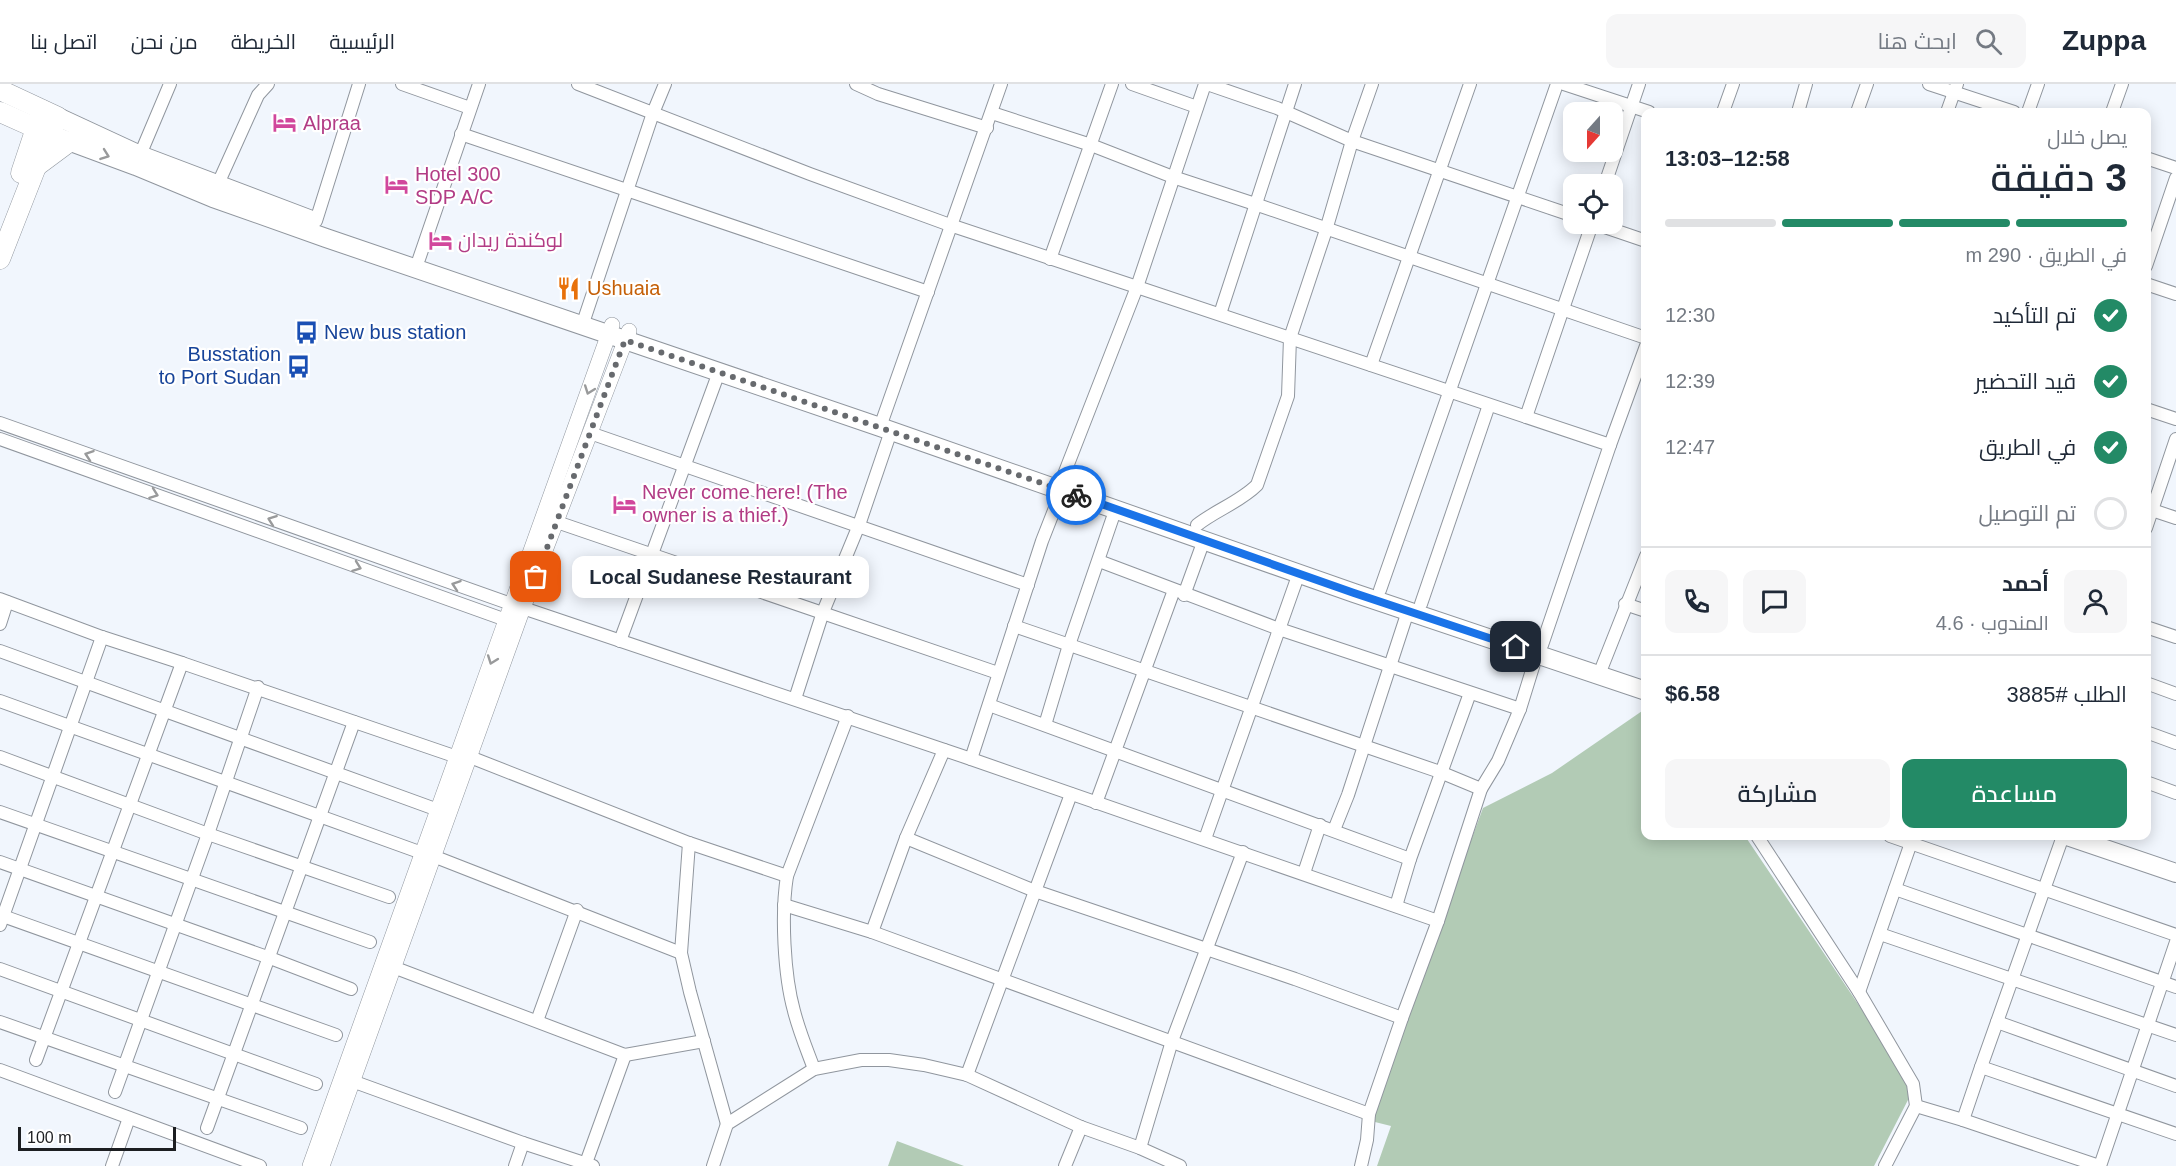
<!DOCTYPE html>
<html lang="ar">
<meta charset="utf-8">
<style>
:root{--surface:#fff;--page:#f6f6f7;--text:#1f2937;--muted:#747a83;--line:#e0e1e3;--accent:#238a66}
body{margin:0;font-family:Helvetica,Cairo,sans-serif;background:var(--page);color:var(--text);direction:rtl;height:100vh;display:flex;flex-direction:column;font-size:22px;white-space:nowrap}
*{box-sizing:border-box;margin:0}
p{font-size:20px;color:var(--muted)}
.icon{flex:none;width:33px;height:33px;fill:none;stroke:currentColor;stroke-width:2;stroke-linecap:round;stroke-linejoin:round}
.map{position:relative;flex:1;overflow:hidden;direction:ltr}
.details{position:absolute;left:1641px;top:24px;width:510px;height:732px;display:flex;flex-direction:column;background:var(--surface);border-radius:12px;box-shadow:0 3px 15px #0003;direction:rtl}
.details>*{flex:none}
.needle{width:39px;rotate:201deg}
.fabs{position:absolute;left:1563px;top:18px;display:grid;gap:12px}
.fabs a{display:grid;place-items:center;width:60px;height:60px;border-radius:12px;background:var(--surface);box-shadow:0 3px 15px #0003;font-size:30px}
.scale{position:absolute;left:18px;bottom:15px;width:158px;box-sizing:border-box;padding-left:6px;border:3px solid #1c1e21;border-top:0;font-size:16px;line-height:21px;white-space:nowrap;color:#1c1e21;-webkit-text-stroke:4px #fff;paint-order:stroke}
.pin{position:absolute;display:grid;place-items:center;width:51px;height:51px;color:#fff;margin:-26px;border-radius:12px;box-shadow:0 3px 9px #0006}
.courier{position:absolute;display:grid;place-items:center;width:60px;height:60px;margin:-30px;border:4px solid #1a73e8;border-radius:50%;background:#fff;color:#222;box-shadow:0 2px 8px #0007}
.bubble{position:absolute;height:42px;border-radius:12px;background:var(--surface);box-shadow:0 3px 15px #0003;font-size:20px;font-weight:600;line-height:42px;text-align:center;direction:rtl}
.head em{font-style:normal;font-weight:600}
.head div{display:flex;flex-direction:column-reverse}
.head{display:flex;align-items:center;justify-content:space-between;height:102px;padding:0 24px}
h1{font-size:39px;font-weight:600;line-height:45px}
.bar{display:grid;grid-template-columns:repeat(4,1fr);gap:9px 6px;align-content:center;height:72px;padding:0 24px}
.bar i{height:8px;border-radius:4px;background:var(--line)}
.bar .selected{background:var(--accent)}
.bar p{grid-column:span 4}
.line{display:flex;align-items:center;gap:15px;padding:0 24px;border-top:2px solid var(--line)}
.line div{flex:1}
.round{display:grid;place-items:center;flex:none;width:63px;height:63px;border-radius:12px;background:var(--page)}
ol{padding:0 24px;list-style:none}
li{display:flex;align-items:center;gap:18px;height:66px}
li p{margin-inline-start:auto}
li .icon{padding:6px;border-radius:50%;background:var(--accent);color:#fff;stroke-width:4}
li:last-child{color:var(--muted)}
li i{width:33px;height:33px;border:3px solid var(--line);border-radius:50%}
.cta{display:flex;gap:12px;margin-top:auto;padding:12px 24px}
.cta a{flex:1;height:69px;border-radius:12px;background:var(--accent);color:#fff;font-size:24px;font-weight:600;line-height:69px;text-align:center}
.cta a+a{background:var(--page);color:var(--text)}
header{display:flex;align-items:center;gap:36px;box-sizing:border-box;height:84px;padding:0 30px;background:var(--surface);border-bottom:2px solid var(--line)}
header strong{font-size:28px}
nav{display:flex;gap:33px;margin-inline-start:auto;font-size:21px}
.search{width:420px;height:54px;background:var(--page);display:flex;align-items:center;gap:15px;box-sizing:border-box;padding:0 21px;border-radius:12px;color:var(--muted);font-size:22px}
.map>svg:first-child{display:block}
.green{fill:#b2cbb5}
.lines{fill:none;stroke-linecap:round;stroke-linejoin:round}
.minor-casing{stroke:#90969e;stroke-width:14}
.tertiary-casing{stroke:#90969e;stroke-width:16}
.secondary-casing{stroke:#90969e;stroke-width:20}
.primary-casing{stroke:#90969e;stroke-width:21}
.minor{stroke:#fff;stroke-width:12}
.tertiary{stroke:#fff;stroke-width:15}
.secondary{stroke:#fff;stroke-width:18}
.primary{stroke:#fff;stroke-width:20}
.oneway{stroke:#999a9b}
.done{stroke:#676a6e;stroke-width:6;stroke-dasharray:0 10.8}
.route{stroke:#1a73e8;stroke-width:8}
.labels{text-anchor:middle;stroke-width:4.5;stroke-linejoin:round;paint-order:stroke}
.hotel-label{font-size:20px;fill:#b23c85;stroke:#fff;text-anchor:start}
.food-label{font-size:20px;fill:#c56008;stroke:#fff;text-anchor:start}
.transit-label{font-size:20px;fill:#164399;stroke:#fff;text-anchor:start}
</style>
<header>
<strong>Zuppa</strong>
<div class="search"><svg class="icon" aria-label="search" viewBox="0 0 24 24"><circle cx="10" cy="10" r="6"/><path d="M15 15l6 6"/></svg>ابحث هنا</div>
<nav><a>الرئيسية</a><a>الخريطة</a><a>من نحن</a><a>اتصل بنا</a></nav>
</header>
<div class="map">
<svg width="2176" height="1082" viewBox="0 0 2176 1082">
<rect width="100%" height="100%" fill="#f1f6fd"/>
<g class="green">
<polygon points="1645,625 1646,752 1745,752 1897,978 1907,997 1909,1014 1874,1082 1377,1082 1391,1042 1371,1037 1421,892 1483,724 1552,689"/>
<polygon points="897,1057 964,1082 888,1082"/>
</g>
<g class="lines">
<defs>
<g id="minor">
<polyline points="402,0 470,24"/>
<polyline points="578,0 810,90 950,141 1137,203 1063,393"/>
<polyline points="856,0 878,10 987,44"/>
<polyline points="1132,0 1197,23"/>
<polyline points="1205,0 1137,203 1610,361 1542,561"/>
<polyline points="1207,0 1277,24 1352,57 1574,132"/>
<polyline points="1564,0 1649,28"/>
<polyline points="1929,0 2014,28"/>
<polyline points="1723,28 1733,0"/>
<polyline points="1798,28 1806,0"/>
<polyline points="1857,28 1867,0"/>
<polyline points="1947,28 1957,0"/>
<polyline points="2028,28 2038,0"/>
<polyline points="2112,28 2122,0"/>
<polyline points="992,29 1091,61 1173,93 1255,120 1646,254"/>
<polyline points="461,50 928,208"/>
<polyline points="140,71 170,0"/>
<polyline points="2146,74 2176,84"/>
<polyline points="1605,100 1639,0"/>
<polyline points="217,102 258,11 268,0"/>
<polyline points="316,137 359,0"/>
<polyline points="1596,140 1646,157"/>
<polyline points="419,175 479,0"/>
<polyline points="1050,175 1112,0"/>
<polyline points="2146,182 2176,94"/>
<polyline points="2146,200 2176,210"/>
<polyline points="1220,230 1295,0"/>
<polyline points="585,233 653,29 665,0"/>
<polyline points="1371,281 1470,0"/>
<polyline points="2146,325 2176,335"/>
<polyline points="1526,333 1592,140"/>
<polyline points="0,339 511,520"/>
<polyline points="880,343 1001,0"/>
<polyline points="590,349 1028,501"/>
<polyline points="0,355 506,536"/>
<polyline points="1610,361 1646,262"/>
<polyline points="2146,424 2176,434"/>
<polyline points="548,435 998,589"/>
<path d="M1197 441C1216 426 1240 418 1257 401L1288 312 1290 254 1326 146 1352 57 1372 0"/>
<polyline points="2146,444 2176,355"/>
<polyline points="1099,477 1279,545 1520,625"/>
<polyline points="1380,506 1557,0"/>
<polyline points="1184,511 1204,456"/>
<polyline points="0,515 102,553 182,579"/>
<polyline points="1421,520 1489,321"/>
<polyline points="1625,520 1646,527"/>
<polyline points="523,524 971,675 1438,837"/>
<polyline points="0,540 7,518"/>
<polyline points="1014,542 1440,688 1481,705"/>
<polyline points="2146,543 2176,553"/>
<polyline points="620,557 719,288"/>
<polyline points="0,567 438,726"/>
<polyline points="1602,583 1646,472"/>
<polyline points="2146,599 2176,610"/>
<polyline points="795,615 823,528 859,441 891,347"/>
<polyline points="0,617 422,769"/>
<polyline points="989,621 1410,775"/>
<polyline points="1045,641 1069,561 1116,424"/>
<polyline points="2146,648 2176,659"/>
<polyline points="0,673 208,750 389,813"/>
<polyline points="470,673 689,759 787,792"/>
<polyline points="971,675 1042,457 1062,406"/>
<polyline points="2146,698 2176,709"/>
<polyline points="1096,719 1174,506"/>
<polyline points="0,728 370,858"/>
<polyline points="1334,746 1348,711 1408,527"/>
<polyline points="1757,752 1859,908 1913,1000 1916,1022 1885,1082"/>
<polyline points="1890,752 2176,851"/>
<polyline points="2063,752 1981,983 2176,1050"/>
<polyline points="906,754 1035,807 1295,895 1402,934"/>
<polyline points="1205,755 1299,489"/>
<polyline points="689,759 681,869 690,908 727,1040"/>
<polyline points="433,772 681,869"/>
<polyline points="0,778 270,874 351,905"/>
<polyline points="1304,789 1320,741"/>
<polyline points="1895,805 2176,903"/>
<polyline points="784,821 872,848 1369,1030"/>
<polyline points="1396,822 1410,775 1470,609"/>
<polyline points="0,831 336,951"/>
<polyline points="0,841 102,553"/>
<polyline points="872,848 906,754 944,666"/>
<polyline points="1880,850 2176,951"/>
<polyline points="393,883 625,971 704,957"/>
<polyline points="0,885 316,1000"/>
<polyline points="1859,908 1913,753"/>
<polyline points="537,937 577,826"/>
<polyline points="0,938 301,1044"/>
<polyline points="1997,938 2176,1002"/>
<polyline points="36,976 182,579 457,673"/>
<path d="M814 985C807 966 799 947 794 927 784 891 781 830 787 792L848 632"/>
<polyline points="0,986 260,1082"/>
<polyline points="967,991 1071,710"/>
<polyline points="352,997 523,1059 593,1082"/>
<polyline points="115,1008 208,750 258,603"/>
<polyline points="1916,1022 1963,1036 2099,1082"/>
<polyline points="1963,1036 1981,983"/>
<polyline points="207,1044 354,638"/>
<polyline points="1140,1064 1172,957 1243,768"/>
<polyline points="586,1079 625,971"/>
<polyline points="112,1082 129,1034"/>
<polyline points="515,1082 523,1059"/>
<polyline points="713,1082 727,1040 814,985 861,976 889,976 924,981 967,991 1081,1043 1140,1064 1180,1082"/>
<polyline points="1065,1082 1081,1043"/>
<polyline points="1361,1082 1367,1056 1369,1030 1402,934 1438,837 1481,705 1498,677 1520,625 1537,570"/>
<polyline points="2100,1082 2176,858"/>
</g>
<g id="tertiary">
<polyline points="310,1082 612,241"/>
<polyline points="322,1082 523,524 629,247"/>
</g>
<g id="secondary">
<polyline points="58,33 140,71 309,135"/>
<polyline points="55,52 136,82 213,114 326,154 880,343 1354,509 1646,607"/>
<polyline points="2067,752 2176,789"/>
</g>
<g id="primary">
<polyline points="0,6 58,33 36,83 0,175"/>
<polyline points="0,28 47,49"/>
<polyline points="38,81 69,58"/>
<polyline points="21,89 42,26"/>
</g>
</defs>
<use href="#minor" class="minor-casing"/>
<use href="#tertiary" class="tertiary-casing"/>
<use href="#secondary" class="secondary-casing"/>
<use href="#primary" class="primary-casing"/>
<use href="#minor" class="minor"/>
<use href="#tertiary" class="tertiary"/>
<use href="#secondary" class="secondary"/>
<use href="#primary" class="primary"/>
</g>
<defs><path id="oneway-chevron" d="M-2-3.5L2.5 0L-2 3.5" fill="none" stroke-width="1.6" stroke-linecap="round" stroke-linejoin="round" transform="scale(1.5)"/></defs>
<g class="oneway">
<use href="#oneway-chevron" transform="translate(105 71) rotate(20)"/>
<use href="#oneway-chevron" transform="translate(589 306) rotate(110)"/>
<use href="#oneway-chevron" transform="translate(89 371) rotate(-161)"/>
<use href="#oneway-chevron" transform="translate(154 410) rotate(20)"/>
<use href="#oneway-chevron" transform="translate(272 436) rotate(-160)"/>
<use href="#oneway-chevron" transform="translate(357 483) rotate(20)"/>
<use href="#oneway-chevron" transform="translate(456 501) rotate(-161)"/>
<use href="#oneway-chevron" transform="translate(492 576) rotate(110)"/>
</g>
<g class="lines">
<polyline class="done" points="536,493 625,256 1076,411"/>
<polyline class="route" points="1076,411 1354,509 1516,563"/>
</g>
<defs>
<symbol id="hotel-bare" viewBox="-9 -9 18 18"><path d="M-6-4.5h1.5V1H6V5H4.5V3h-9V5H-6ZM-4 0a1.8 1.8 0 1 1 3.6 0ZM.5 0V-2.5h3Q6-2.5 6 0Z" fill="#d1479c" stroke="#fff" stroke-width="2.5" paint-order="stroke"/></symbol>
<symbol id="restaurant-bare" viewBox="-9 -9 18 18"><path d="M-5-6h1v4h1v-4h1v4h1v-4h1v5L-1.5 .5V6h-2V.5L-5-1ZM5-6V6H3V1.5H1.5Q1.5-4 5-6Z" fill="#e8710a" stroke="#fff" stroke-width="2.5" paint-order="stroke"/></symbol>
<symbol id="bus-bare" viewBox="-9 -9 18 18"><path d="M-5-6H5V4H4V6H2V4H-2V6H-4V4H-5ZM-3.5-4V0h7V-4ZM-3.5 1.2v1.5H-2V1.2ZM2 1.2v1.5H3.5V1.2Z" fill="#1a4fb4" stroke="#fff" stroke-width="2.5" paint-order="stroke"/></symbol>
</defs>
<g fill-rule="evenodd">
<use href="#hotel-bare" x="268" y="22" width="33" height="33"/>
<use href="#hotel-bare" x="380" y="84" width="33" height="33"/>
<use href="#hotel-bare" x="424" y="140" width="33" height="33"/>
<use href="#restaurant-bare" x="552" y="188" width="33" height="33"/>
<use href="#bus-bare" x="290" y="232" width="33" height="33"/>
<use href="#bus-bare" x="282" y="266" width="33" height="33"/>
<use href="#hotel-bare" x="608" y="404" width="33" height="33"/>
</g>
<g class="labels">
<g class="hotel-label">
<text x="303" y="46">Alpraa</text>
<text x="415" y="97">Hotel 300<tspan x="415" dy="23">SDP A/C</tspan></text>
<text x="458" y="163">لوكندة ريدان</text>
<text x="642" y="415">Never come here! (The<tspan x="642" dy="23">owner is a thief.)</tspan></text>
</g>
<g class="food-label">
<text x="587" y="211">Ushuaia</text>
</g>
<g class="transit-label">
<text x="324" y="255">New bus station</text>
<text x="281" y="277" text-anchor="end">Busstation<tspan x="281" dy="23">to Port Sudan</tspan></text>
</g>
</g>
</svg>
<div class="fabs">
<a><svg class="needle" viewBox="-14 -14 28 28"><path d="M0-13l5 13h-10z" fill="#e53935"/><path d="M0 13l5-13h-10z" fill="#747a83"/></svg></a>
<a><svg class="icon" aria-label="locate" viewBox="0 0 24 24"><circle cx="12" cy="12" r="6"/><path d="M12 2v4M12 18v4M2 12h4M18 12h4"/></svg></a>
</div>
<div class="scale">100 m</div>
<div class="pin" style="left:536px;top:493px;background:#ea580c"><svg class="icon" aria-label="bag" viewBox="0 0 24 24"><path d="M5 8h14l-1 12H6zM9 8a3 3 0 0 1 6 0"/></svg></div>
<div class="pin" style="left:1516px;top:563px;background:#1f2937"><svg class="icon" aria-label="home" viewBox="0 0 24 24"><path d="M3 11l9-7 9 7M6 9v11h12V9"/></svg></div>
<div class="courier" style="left:1076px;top:411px"><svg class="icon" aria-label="bike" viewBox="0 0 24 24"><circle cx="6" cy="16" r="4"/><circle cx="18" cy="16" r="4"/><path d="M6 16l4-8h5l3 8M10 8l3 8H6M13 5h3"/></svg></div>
<div class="bubble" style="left:572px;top:472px;width:297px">Local Sudanese Restaurant</div>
<section class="details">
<div class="head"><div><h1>3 دقيقة</h1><p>يصل خلال</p></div><em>12:58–13:03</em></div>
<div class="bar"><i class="selected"></i><i class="selected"></i><i class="selected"></i><i></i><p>في الطريق · 290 m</p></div>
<ol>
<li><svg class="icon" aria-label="check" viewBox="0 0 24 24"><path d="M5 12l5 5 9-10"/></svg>تم التأكيد<p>12:30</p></li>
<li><svg class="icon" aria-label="check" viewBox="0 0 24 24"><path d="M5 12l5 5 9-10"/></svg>قيد التحضير<p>12:39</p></li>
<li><svg class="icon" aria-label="check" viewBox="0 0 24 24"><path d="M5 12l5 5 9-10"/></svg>في الطريق<p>12:47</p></li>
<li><i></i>تم التوصيل</li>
</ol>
<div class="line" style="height:108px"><a class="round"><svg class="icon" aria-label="person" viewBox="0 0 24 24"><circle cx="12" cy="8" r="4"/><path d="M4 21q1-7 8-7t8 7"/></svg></a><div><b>أحمد</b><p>المندوب · 4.6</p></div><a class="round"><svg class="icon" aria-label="chat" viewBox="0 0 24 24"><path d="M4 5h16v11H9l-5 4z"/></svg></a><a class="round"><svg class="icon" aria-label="phone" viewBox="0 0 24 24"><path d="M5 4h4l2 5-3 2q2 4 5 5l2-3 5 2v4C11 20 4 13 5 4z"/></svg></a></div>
<div class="line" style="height:78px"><div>الطلب #3885</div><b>$6.58</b></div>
<div class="cta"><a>مساعدة</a><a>مشاركة</a></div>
</section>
</div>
